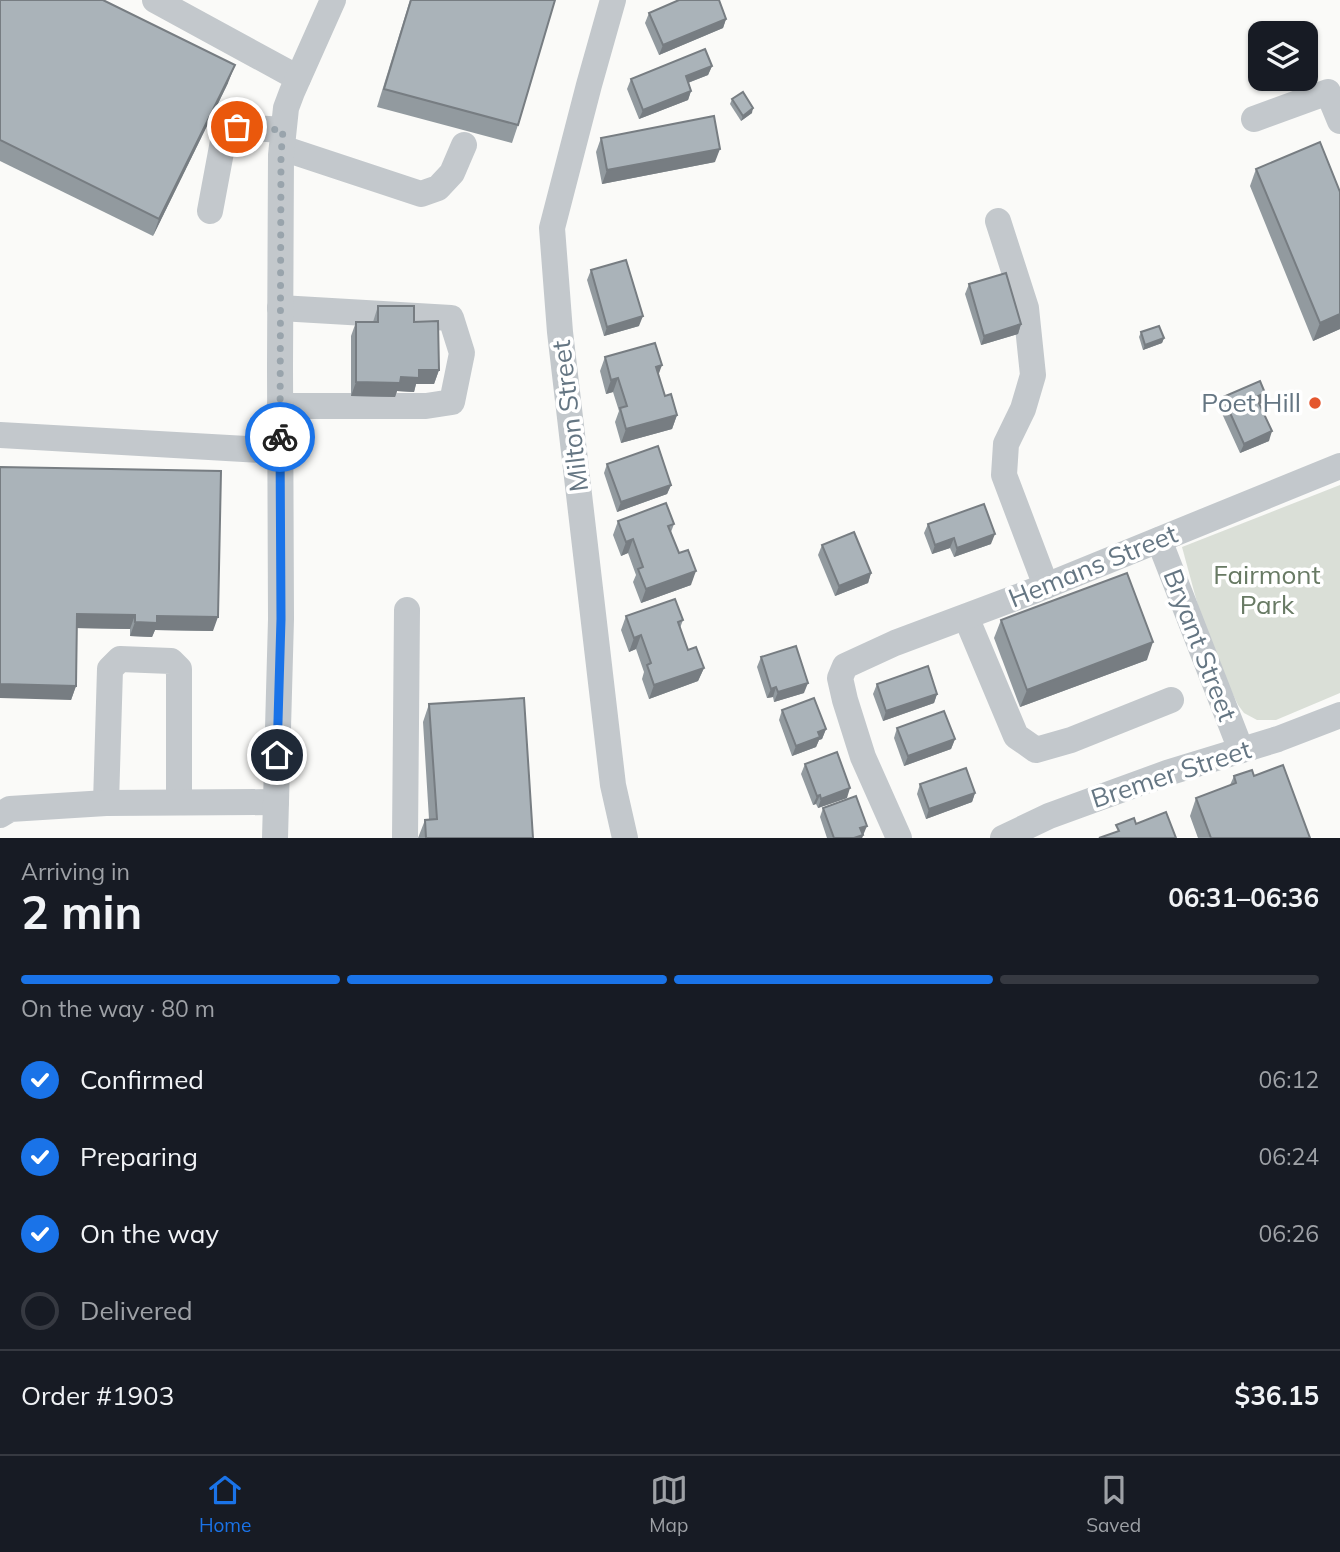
<!DOCTYPE html>
<meta charset="utf-8">
<style>
:root{--surface:#171b24;--page:#20242c;--text:#f1f3f6;--muted:#9ea1a6;--line:#363941;--accent:#1a73e8}
body{margin:0;font-family:Mulish,sans-serif;background:var(--page);color:var(--text);height:100vh;display:flex;flex-direction:column;font-size:26px;white-space:nowrap}
*{box-sizing:border-box;margin:0}
p{font-size:23px;color:var(--muted)}
.icon{flex:none;width:38px;height:38px;fill:none;stroke:currentColor;stroke-width:2;stroke-linecap:round;stroke-linejoin:round}
.map{position:relative;height:838px;overflow:hidden}
.panel{display:flex;flex-direction:column;background:var(--surface);flex:1}
.panel>*{flex:none}
.controls{position:absolute;left:1248px;top:21px;display:grid;gap:14px}
.controls a{display:grid;place-items:center;width:70px;height:70px;border-radius:14px;background:var(--surface);box-shadow:0 2px 5px #0004;font-size:35px}
.pin{position:absolute;display:grid;place-items:center;width:60px;height:60px;color:#fff;margin:-30px;border:4px solid #fff;border-radius:50%;box-shadow:0 2px 7px #0007}
.courier{position:absolute;display:grid;place-items:center;width:70px;height:70px;margin:-35px;border:5px solid #1a73e8;border-radius:50%;background:#fff;color:#222;box-shadow:0 2px 9px #0007}
.head em{font-style:normal;font-weight:700}
.head div{display:flex;flex-direction:column-reverse}
.head{display:flex;align-items:center;justify-content:space-between;height:119px;padding:0 21px}
h1{font-size:46px;font-weight:700;line-height:52px}
.bar{display:grid;grid-template-columns:repeat(4,1fr);gap:10px 7px;align-content:center;height:84px;padding:0 21px}
.bar i{height:9px;border-radius:5px;background:var(--line)}
.bar .current{background:var(--accent)}
.bar p{grid-column:span 4}
.line{display:flex;align-items:center;gap:18px;padding:0 21px;border-top:2px solid var(--line)}
.line div{flex:1}
ol{padding:0 21px;list-style:none}
li{display:flex;align-items:center;gap:21px;height:77px}
li p{margin-inline-start:auto}
li .icon{padding:7px;border-radius:50%;background:var(--accent);color:#fff;stroke-width:4}
li:last-child{color:var(--muted)}
li i{width:38px;height:38px;border:4px solid var(--line);border-radius:50%}
.tab-bar{display:flex;justify-content:space-around;align-items:center;height:98px;border-top:2px solid var(--line);background:var(--surface);font-size:19px;color:var(--muted)}
.tab-bar a{display:grid;justify-items:center;gap:4px}
.tab-bar .current{color:var(--accent)}
.map>svg:first-child{display:block}
.green{fill:#dadfd7}
.lines{fill:none;stroke-linecap:round;stroke-linejoin:round}
.minor{stroke:#c3c8cc;stroke-width:26}
.wall{fill:#929a9f}
.shaded-wall{fill:#777d82}
.building{fill:#aab3b9;stroke:#777d82;stroke-width:2}
.done{stroke:#99a4ac;stroke-width:7;stroke-dasharray:0 12.6}
.route{stroke:#1a73e8;stroke-width:9}
.poi-dot{fill:#e4572e;stroke:#fff;stroke-width:2.5}
.labels{text-anchor:middle;stroke-width:7;stroke-linejoin:round;paint-order:stroke}
.poi-label{font-size:26px;fill:#657683;stroke:#fff;text-anchor:end}
.street-label{font-size:26px;fill:#657683;stroke:#fff}
.park-label{font-size:26px;fill:#687a64;stroke:#fff}
</style>
<div class="map">
<svg width="1340" height="838" viewBox="0 0 1340 838">
<rect width="100%" height="100%" fill="#fafaf8"/>
<polygon class="green" points="1340,485 1340,693 1276,720 1257,720 1244,713 1238,705 1225,678 1201,617 1182,547"/>
<g class="lines">
<g class="minor">
<polyline points="155,0 298,78"/>
<polyline points="613,0 589,85 552,228 560,332 613,785 625,838"/>
<polyline points="1254,119 1328,92 1340,121"/>
<polyline points="282,148 421,194 438,188 452,173 464,145"/>
<polyline points="210,211 224,136 237,127 283,130"/>
<polyline points="998,221 1026,308 1033,375 1023,409 1006,444 1004,475 1046,586"/>
<polyline points="280,406 426,406 452,402 462,353 451,318 280,308"/>
<polyline points="0,435 280,451"/>
<polyline points="1159,540 1241,750"/>
<polyline points="966,617 1016,736 1036,750 1071,740 1171,700"/>
<polyline points="106,803 110,669 120,659 171,661 179,669 179,802"/>
<polyline points="0,815 10,809 106,803 276,802"/>
<polyline points="275,838 281,619 280,368 281,155 286,108 292,92 333,0"/>
<polyline points="405,838 407,610"/>
<polyline points="899,838 863,757 845,700 840,678 845,666 895,643 1036,590 1340,466"/>
<polyline points="1003,838 1049,816 1167,773 1278,739 1340,715"/>
</g>
</g>
<g class="wall">
<polygon points="0,0 228,83 153,236 0,161"/>
<polygon points="410,0 555,0 518,125 512,143 377,107"/>
<polygon points="649,13 726,19 723,28 659,55 645,23"/>
<polygon points="712,66 708,75 688,83 691,91 688,100 639,119 627,89 631,79"/>
<polygon points="732,99 752,113 741,121 730,104"/>
<polygon points="601,138 715,162 602,184 596,152"/>
<polygon points="1256,169 1340,329 1313,341 1250,186"/>
<polygon points="591,270 639,326 604,336 587,280"/>
<polygon points="969,284 1021,324 1018,334 981,345 965,294"/>
<polygon points="378,306 414,322 439,370 434,384 416,384 414,392 397,391 395,397 351,396 351,336 356,322 373,322"/>
<polygon points="1141,332 1164,338 1162,343 1143,350 1139,337"/>
<polygon points="605,357 658,375 665,396 677,415 672,429 621,443 615,422 619,411 613,392 606,394 600,371"/>
<polygon points="1223,397 1262,403 1259,404 1269,441 1240,453 1219,407"/>
<polygon points="607,464 671,485 667,494 617,512 604,473"/>
<polygon points="0,467 213,631 155,630 152,637 130,636 130,629 77,628 76,686 71,700"/>
<polygon points="618,521 674,524 671,532 691,585 641,603 633,582 636,575 628,553 621,556 613,535"/>
<polygon points="928,524 991,544 954,557 950,548 932,554 924,533"/>
<polygon points="822,545 871,573 868,583 835,596 818,555"/>
<polygon points="626,616 683,620 680,628 688,650 704,668 698,681 649,699 642,679 644,672 636,649 629,652 621,630"/>
<polygon points="1001,620 1147,660 1020,707 994,638"/>
<polygon points="761,657 804,693 774,702 773,697 767,698 757,667"/>
<polygon points="877,684 937,694 934,703 883,721 873,694"/>
<polygon points="429,704 533,838 418,838 425,820 429,819 423,722"/>
<polygon points="782,710 826,729 822,739 819,740 816,747 792,756 779,720"/>
<polygon points="897,728 955,739 951,749 904,766 894,738"/>
<polygon points="805,764 847,798 818,808 816,804 813,805 801,774"/>
<polygon points="1234,776 1254,776 1310,838 1198,838 1190,816 1196,798 1230,785"/>
<polygon points="920,784 975,793 972,802 926,819 917,794"/>
<polygon points="823,808 863,835 862,838 827,838 820,817"/>
</g>
<g class="shaded-wall">
<polygon points="726,19 723,28 659,55 663,45"/>
<polygon points="235,65 228,83 153,236 159,219"/>
<polygon points="712,66 708,75 682,85 686,76"/>
<polygon points="691,91 688,100 639,119 643,110"/>
<polygon points="753,108 752,113 741,121 743,116"/>
<polygon points="720,149 715,162 602,184 607,170"/>
<polygon points="1340,314 1340,329 1313,341 1320,323"/>
<polygon points="643,316 639,326 604,336 607,327"/>
<polygon points="1021,324 1018,334 981,345 984,336"/>
<polygon points="1164,338 1162,343 1143,350 1145,345"/>
<polygon points="662,365 657,379 656,367"/>
<polygon points="419,370 439,370 434,384 416,384 414,392 397,391 395,397 351,396 356,382 401,377"/>
<polygon points="618,378 613,392 606,394 611,380"/>
<polygon points="1265,393 1262,403 1253,407 1256,397"/>
<polygon points="677,415 672,429 621,443 626,429"/>
<polygon points="1272,431 1269,441 1240,453 1244,444"/>
<polygon points="671,485 667,494 617,512 621,502"/>
<polygon points="995,534 991,544 954,557 957,548"/>
<polygon points="954,538 950,548 932,554 935,545"/>
<polygon points="633,539 628,553 621,556 626,542"/>
<polygon points="696,571 691,585 641,603 646,589"/>
<polygon points="871,573 868,583 835,596 839,586"/>
<polygon points="77,614 135,615 130,629 72,628"/>
<polygon points="157,616 218,617 213,631 155,630 152,637 130,636 135,622"/>
<polygon points="641,635 636,649 629,652 634,638"/>
<polygon points="1153,642 1147,660 1020,707 1027,690"/>
<polygon points="704,668 698,681 649,699 654,685"/>
<polygon points="808,683 804,693 774,702 778,692"/>
<polygon points="0,684 76,686 71,700 0,698"/>
<polygon points="776,687 773,697 767,698 771,689"/>
<polygon points="937,694 934,703 883,721 886,711"/>
<polygon points="826,729 822,739 819,740 816,747 792,756 796,746 818,732"/>
<polygon points="955,739 951,749 904,766 908,756"/>
<polygon points="850,788 847,798 818,808 821,799"/>
<polygon points="975,793 972,802 926,819 929,809"/>
<polygon points="820,795 816,804 813,805 817,796"/>
<polygon points="867,826 862,838 854,838 860,828"/>
</g>
<g class="building">
<polygon points="0,0 103,0 235,65 159,219 0,140"/>
<polygon points="411,0 555,0 518,125 384,89"/>
<polygon points="679,0 719,0 726,19 663,45 649,13"/>
<polygon points="705,49 712,66 686,76 691,91 643,110 631,79"/>
<polygon points="743,92 753,108 743,116 732,99"/>
<polygon points="714,116 720,149 607,170 601,138"/>
<polygon points="1320,142 1340,192 1340,314 1320,323 1256,169"/>
<polygon points="626,260 643,316 607,327 591,270"/>
<polygon points="1006,273 1021,324 984,336 969,284"/>
<polygon points="378,306 414,306 414,322 438,321 439,370 419,370 419,378 401,377 400,383 356,382 356,322 378,322"/>
<polygon points="1159,326 1164,338 1145,345 1141,332"/>
<polygon points="655,343 662,365 656,367 665,396 671,394 677,415 626,429 620,408 627,406 618,378 611,380 605,357"/>
<polygon points="1260,381 1265,393 1256,397 1272,431 1244,444 1223,397"/>
<polygon points="658,446 671,485 621,502 607,464"/>
<polygon points="0,467 221,471 218,617 157,616 157,623 135,622 135,615 77,614 76,686 0,684"/>
<polygon points="666,503 674,524 668,526 679,553 688,550 696,571 646,589 638,569 643,567 633,539 626,542 618,521"/>
<polygon points="984,504 995,534 957,548 954,538 935,545 928,524"/>
<polygon points="854,532 871,573 839,586 822,545"/>
<polygon points="1127,573 1153,642 1027,690 1001,620"/>
<polygon points="675,599 683,620 678,622 688,650 696,647 704,668 654,685 647,665 651,663 641,635 634,638 626,616"/>
<polygon points="796,646 808,683 778,692 776,687 771,689 761,657"/>
<polygon points="928,666 937,694 886,711 877,684"/>
<polygon points="524,698 533,838 426,838 425,820 437,819 429,704"/>
<polygon points="814,698 826,729 818,732 820,737 796,746 782,710"/>
<polygon points="944,711 955,739 908,756 897,728"/>
<polygon points="837,752 850,788 821,799 820,795 817,796 805,764"/>
<polygon points="1283,765 1310,838 1211,838 1196,798 1236,783 1234,776 1252,770 1254,776"/>
<polygon points="966,768 975,793 929,809 920,784"/>
<polygon points="856,796 867,826 860,828 863,835 854,838 834,838 823,808"/>
<polygon points="1166,812 1176,838 1099,838 1119,831 1116,825 1134,818 1136,824"/>
</g>
<g class="lines">
<polyline class="done" points="237,127 283,130 281,155 280,437"/>
<polyline class="route" points="277,755 281,619 280,437"/>
</g>
<circle class="poi-dot" cx="1315" cy="403" r="7"/>
<g class="labels">
<g class="poi-label">
<text x="1301" y="412">Poet Hill</text>
</g>
<g class="street-label">
<text transform="translate(570 416) rotate(-97)" y="9">Milton Street</text>
<text transform="translate(1093 566) rotate(-22)" y="9">Hemans Street</text>
<text transform="translate(1200 645) rotate(69)" y="9">Bryant Street</text>
<text transform="translate(1171 774) rotate(-18)" y="9">Bremer Street</text>
</g>
<g class="park-label">
<text x="1267" y="584">Fairmont<tspan x="1267" dy="30">Park</tspan></text>
</g>
</g>
</svg>
<div class="controls">
<a><svg class="icon" aria-label="layers" viewBox="0 0 24 24"><path d="M12 4l9 5-9 5-9-5zM3 14l9 5 9-5"/></svg></a>
</div>
<div class="pin" style="left:237px;top:127px;background:#ea580c"><svg class="icon" aria-label="bag" viewBox="0 0 24 24"><path d="M5 8h14l-1 12H6zM9 8a3 3 0 0 1 6 0"/></svg></div>
<div class="pin" style="left:277px;top:755px;background:#1f2937"><svg class="icon" aria-label="home" viewBox="0 0 24 24"><path d="M3 11l9-7 9 7M6 9v11h12V9"/></svg></div>
<div class="courier" style="left:280px;top:437px"><svg class="icon" aria-label="bike" viewBox="0 0 24 24"><circle cx="6" cy="16" r="4"/><circle cx="18" cy="16" r="4"/><path d="M6 16l4-8h5l3 8M10 8l3 8H6M13 5h3"/></svg></div>
</div>
<section class="panel">
<div class="head"><div><h1>2 min</h1><p>Arriving in</p></div><em>06:31–06:36</em></div>
<div class="bar"><i class="current"></i><i class="current"></i><i class="current"></i><i></i><p>On the way · 80 m</p></div>
<ol>
<li><svg class="icon" aria-label="check" viewBox="0 0 24 24"><path d="M5 12l5 5 9-10"/></svg>Confirmed<p>06:12</p></li>
<li><svg class="icon" aria-label="check" viewBox="0 0 24 24"><path d="M5 12l5 5 9-10"/></svg>Preparing<p>06:24</p></li>
<li><svg class="icon" aria-label="check" viewBox="0 0 24 24"><path d="M5 12l5 5 9-10"/></svg>On the way<p>06:26</p></li>
<li><i></i>Delivered</li>
</ol>
<div class="line" style="height:91px"><div>Order #1903</div><b>$36.15</b></div>
</section>
<nav class="tab-bar">
<a class="current"><svg class="icon" aria-label="home" viewBox="0 0 24 24"><path d="M3 11l9-7 9 7M6 9v11h12V9"/></svg>Home</a>
<a><svg class="icon" aria-label="map" viewBox="0 0 24 24"><path d="M3 6l6-2 6 2 6-2v14l-6 2-6-2-6 2zM9 4v14M15 6v14"/></svg>Map</a>
<a><svg class="icon" aria-label="saved" viewBox="0 0 24 24"><path d="M7 4h10v16l-5-4-5 4z"/></svg>Saved</a>
</nav>
